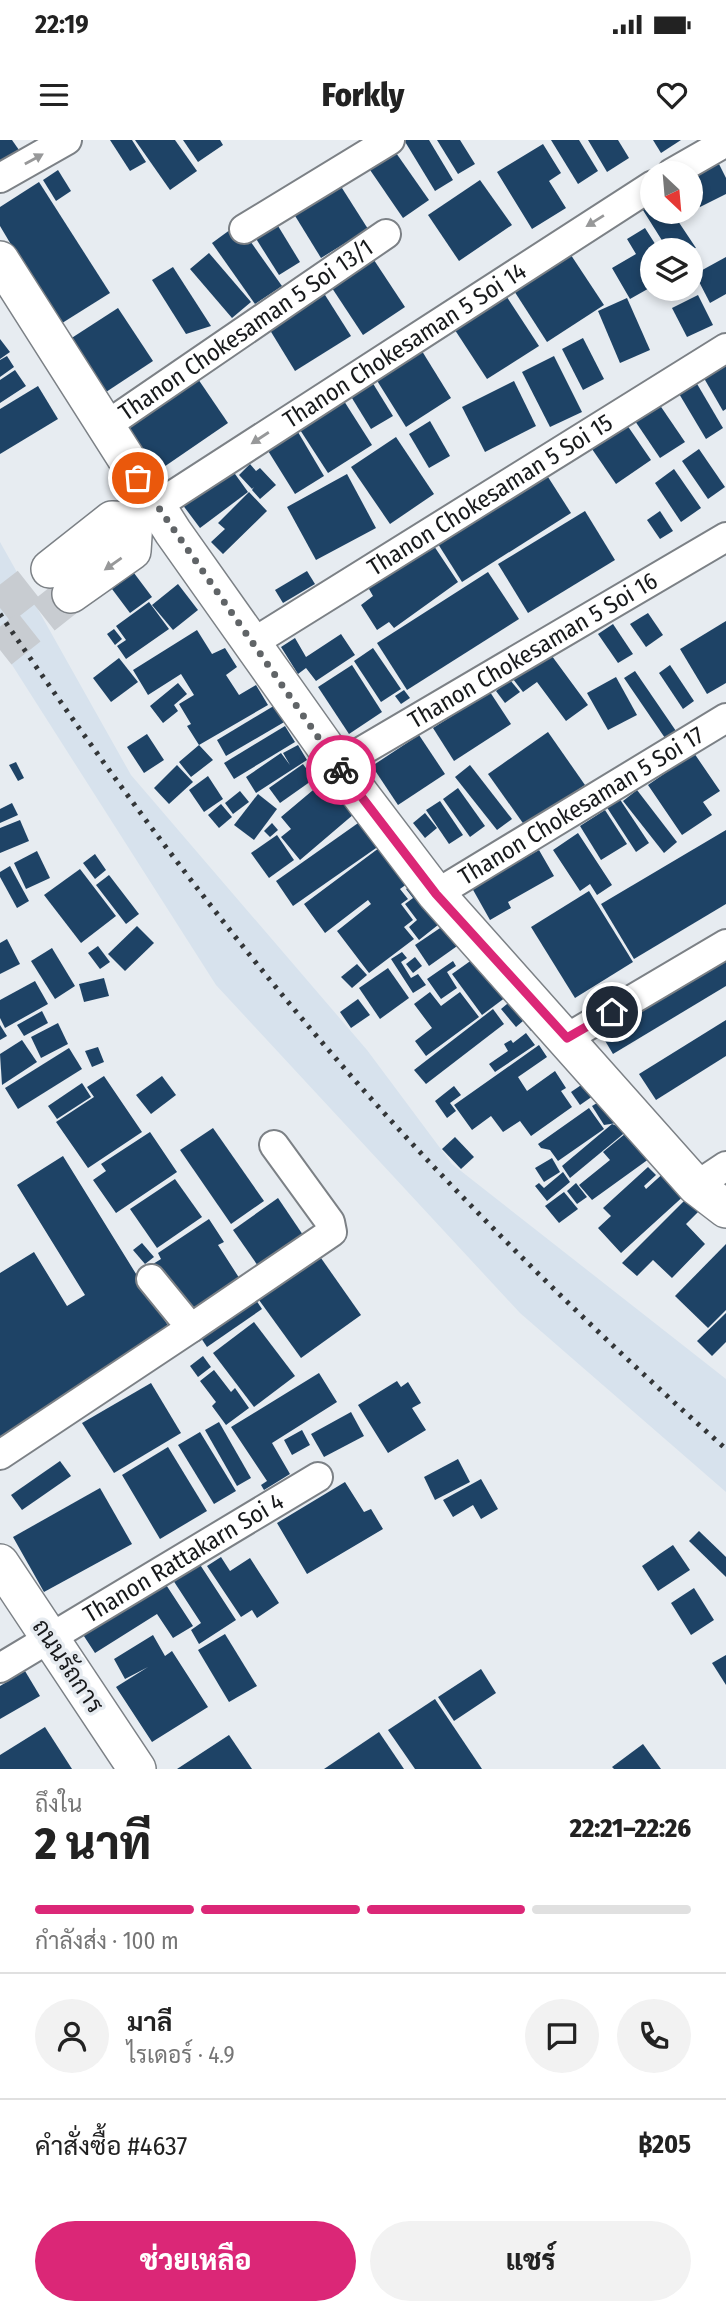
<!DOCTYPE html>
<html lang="th">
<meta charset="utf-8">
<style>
:root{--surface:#fff;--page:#f2f2f2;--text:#222;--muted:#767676;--line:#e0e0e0;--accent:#db2777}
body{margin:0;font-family:"Fira Sans Condensed",Sarabun,sans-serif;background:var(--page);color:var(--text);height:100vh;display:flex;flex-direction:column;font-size:26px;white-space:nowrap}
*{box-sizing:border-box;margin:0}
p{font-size:23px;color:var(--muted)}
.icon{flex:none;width:38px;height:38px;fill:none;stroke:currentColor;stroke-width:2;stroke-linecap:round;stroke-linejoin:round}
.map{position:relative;height:1629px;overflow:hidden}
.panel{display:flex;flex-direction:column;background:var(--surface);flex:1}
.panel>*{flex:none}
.needle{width:46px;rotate:154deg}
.tools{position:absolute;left:640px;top:21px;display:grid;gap:14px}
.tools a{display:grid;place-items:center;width:63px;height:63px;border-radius:50%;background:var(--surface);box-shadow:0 4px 10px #0003;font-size:35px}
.pin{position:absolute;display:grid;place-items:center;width:60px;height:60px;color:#fff;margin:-30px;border:4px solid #fff;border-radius:50%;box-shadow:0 2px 7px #0007}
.courier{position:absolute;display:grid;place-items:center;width:70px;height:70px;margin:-35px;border:5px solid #db2777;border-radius:50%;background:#fff;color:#222;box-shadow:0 2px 9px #0007}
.overview em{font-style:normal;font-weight:800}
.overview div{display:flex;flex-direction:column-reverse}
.overview{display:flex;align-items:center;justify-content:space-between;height:119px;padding:0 35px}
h1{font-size:46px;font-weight:800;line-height:52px}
.bar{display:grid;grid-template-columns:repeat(4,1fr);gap:10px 7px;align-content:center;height:84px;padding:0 35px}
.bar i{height:9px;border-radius:5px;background:var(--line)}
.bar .active{background:var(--accent)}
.bar p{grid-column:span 4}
.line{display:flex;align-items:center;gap:18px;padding:0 35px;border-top:2px solid var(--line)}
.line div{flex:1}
.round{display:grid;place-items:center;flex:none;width:74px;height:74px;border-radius:37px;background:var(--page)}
.primary-button{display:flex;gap:14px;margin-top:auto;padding:14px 35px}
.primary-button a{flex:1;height:80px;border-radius:42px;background:var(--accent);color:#fff;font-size:28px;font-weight:800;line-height:80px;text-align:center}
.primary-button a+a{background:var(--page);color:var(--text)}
.status{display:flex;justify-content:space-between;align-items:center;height:49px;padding:0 35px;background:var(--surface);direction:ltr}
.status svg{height:19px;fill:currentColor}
header{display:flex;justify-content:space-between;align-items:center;height:91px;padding:0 35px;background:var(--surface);font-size:32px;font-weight:800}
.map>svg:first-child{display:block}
.built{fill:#d7e2ed}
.building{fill:#1e4366}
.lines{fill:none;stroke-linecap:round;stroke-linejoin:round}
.tertiary-tunnel{stroke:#c8ccd1;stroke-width:37;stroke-dasharray:37 18;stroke-linecap:butt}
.minor-casing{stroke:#7c8186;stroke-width:32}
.tertiary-casing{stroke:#7c8186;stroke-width:40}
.minor{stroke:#fff;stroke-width:28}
.tertiary{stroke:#fff;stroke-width:37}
.rail{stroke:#333638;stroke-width:5;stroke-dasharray:3.5 7;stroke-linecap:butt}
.oneway{fill:#979899}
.done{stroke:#606467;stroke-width:7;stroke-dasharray:0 12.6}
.route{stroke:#db2777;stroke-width:9}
.labels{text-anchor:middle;stroke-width:7;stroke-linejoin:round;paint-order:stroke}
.street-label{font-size:24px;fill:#181a1c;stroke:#e7ecf1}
</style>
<div class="status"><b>22:19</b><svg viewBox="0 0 49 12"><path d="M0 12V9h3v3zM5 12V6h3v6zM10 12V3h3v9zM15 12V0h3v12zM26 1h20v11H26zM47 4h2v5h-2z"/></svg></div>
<header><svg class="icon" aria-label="menu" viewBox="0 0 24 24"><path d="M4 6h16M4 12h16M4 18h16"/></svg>Forkly<svg class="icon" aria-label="heart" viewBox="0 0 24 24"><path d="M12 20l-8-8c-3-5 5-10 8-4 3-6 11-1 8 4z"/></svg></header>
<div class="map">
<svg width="726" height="1629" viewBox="0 0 726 1629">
<rect width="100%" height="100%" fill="#e7ecf1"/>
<polygon class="built" points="0,402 131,635 367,910 452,1024 726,1239 726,1352 520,1173 216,845 0,506"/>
<g class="building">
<polygon points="0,0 12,0 19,10 0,23"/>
<polygon points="110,0 132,0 146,22 130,31"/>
<polygon points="135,0 175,0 197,31 170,50"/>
<polygon points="183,0 220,0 223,5 198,22"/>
<polygon points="404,0 429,0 453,40 435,51"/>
<polygon points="437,0 460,0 475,24 458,34"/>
<polygon points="551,0 579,0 598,31 578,44"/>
<polygon points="588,0 618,0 629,18 607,32"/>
<polygon points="653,0 681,0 661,13"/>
<polygon points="543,4 561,33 549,41 566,68 532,89 497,32"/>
<polygon points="394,10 429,60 403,78 368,27"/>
<polygon points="719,24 726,38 726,54 700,67 691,50 691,38"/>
<polygon points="58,30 71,51 56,61 43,40"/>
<polygon points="335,37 368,89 321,118 289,66"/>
<polygon points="480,40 512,85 459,121 428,75"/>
<polygon points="39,42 110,153 59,185 0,86 0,67"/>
<polygon points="653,59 653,72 672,72 696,108 668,110 641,67"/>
<polygon points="275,81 300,122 279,135 253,94"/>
<polygon points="238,84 282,146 255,164 212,103"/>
<polygon points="645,88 659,110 653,110 653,146 630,159 612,128 636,114 627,99"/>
<polygon points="565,106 604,165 547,202 509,143"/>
<polygon points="209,113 251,162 232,178 190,129"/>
<polygon points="372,117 405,167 363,195 330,145"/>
<polygon points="726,117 726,154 710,163 695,134"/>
<polygon points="173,127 211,186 186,194 152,140"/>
<polygon points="320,147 351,196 295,231 265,182"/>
<polygon points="503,151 539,206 487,239 451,184"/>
<polygon points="698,155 713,185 687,197 672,168"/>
<polygon points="627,158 650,210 620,223 598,171"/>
<polygon points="118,168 153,221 103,254 67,201"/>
<polygon points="583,198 604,239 583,250 562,209"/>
<polygon points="0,199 10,212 0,219"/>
<polygon points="417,203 451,258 406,287 371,231"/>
<polygon points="7,216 14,227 0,237 0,220"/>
<polygon points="554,216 582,272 550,287 522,232"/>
<polygon points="726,218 726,269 723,271 701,233"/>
<polygon points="15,230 26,246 0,263 0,240"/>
<polygon points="196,236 228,283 158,331 126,284"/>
<polygon points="369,237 393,276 371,289 347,250"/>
<polygon points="693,237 723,288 706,299 675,247"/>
<polygon points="514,241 536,286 485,312 462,267"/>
<polygon points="38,246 58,279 0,314 0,269"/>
<polygon points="337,250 372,305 328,333 293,279"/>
<polygon points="655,258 685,302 660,318 631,275"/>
<polygon points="430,281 450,316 429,328 409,294"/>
<polygon points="627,285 651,320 616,344 592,309"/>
<polygon points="295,287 324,336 295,354 265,306"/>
<polygon points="396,297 434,354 390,384 351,327"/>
<polygon points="699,309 725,347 708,359 682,321"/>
<polygon points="250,324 256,331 260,328 276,345 260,359 252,350 254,347 252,349 239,335"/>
<polygon points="541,326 571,373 462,442 433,396"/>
<polygon points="230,327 248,352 200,388 182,364"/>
<polygon points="674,329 701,368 681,382 655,343"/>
<polygon points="347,334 376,388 316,420 287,367"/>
<polygon points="249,352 267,371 223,414 211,402 225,389 218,383"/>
<polygon points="585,371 615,420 528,473 498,424"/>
<polygon points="660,371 673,391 660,399 647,380"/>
<polygon points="430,400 458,442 394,488 389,482 377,490 361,465 373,456 365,442"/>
<polygon points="307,431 315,444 283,463 275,450"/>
<polygon points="488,432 519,479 407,550 377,503"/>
<polygon points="134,433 152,457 130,473 112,449"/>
<polygon points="178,444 198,470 173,490 152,465"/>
<polygon points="149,462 169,489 126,519 117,506 126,500 116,486"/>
<polygon points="648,473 663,495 646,507 630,484"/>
<polygon points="726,481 726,543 707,554 680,509"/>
<polygon points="613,484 633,514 618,523 598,494"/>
<polygon points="114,489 122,499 115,505 107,494"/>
<polygon points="197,490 212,514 225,508 237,527 226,535 239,555 256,545 268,565 199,605 213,620 191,637 179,622 199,605 187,586 191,584 179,564 194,555 181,534 148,555 133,530"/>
<polygon points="341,494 355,515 316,541 306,528 298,534 281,507 295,498 306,517"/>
<polygon points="373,508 401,549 381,562 354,521"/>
<polygon points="549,512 588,565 566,581 537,542 523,552 513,539"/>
<polygon points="119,518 138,542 111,562 93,538"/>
<polygon points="352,525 382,572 349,594 318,547"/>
<polygon points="670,525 694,561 683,569 659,533"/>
<polygon points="635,531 676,591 665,598 624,538"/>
<polygon points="616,537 637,575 608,590 587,553"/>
<polygon points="510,540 520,552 505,563 496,551"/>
<polygon points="178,543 187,554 174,565 178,571 163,583 150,566"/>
<polygon points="404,550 410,558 401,564 395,556"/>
<polygon points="490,552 511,584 454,621 433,588"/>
<polygon points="277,564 286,581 226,616 217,600"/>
<polygon points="285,586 295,602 234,639 224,623"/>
<polygon points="548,592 585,645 525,686 488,634"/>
<polygon points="147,594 164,620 144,633 127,607"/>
<polygon points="419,595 445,634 398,665 372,626"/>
<polygon points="298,605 307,620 256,653 246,637 281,613 290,625 283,613"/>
<polygon points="694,613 720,651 703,662 712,675 682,695 648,645"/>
<polygon points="16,622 24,638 18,641 9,625"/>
<polygon points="303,624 314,639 280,663 269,648"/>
<polygon points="177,625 193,642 169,664 154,648"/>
<polygon points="470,625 512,679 497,690 455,637"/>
<polygon points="208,636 223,659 204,672 189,650"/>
<polygon points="325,640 354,674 300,720 281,697 291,689 281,677"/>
<polygon points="458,648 485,686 470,697 443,659"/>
<polygon points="637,650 677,702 664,713 623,661"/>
<polygon points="240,651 249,662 233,674 225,663"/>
<polygon points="258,654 277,669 254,700 234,685"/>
<polygon points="619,658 649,703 636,712 606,666"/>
<polygon points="440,661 463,695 449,704 426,670"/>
<polygon points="12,663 18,675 0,683 0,669"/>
<polygon points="221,664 232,677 219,688 208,675"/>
<polygon points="605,670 627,704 601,720 580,686"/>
<polygon points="425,673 437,688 425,698 413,683"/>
<polygon points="20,680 29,701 0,713 0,688"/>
<polygon points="361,681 379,706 293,766 276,741"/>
<polygon points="272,683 278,690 270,697 264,691"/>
<polygon points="726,690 726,764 634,819 601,764"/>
<polygon points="578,693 612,745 597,755 590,744 580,751 553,710"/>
<polygon points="277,695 294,720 269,738 251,713"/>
<polygon points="383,705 411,741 400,749 408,759 401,764 413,780 404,787 414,799 369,833 337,791 371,764 368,760 325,793 304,764"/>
<polygon points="539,710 554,736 508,762 511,768 490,780 472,748"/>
<polygon points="37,711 50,738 26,749 14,723"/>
<polygon points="95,714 106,730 95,739 83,723"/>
<polygon points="10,726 29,761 17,768 0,737 0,732"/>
<polygon points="80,729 116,776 81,803 44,755"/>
<polygon points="109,735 139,774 126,784 96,745"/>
<polygon points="414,743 443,781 419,800 409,787 417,780 405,764 413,758 406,749"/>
<polygon points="589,751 633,822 575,858 531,787"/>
<polygon points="446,784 460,804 429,826 415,805"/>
<polygon points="137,786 154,803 125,831 108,814"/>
<polygon points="7,799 20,824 0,834 0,803"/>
<polygon points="98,806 110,822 100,829 88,813"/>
<polygon points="52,808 75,846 55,859 31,821"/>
<polygon points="402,812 407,818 401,822 411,838 418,834 426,845 413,853 391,819"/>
<polygon points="415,817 422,826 413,833 406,824"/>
<polygon points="476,817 506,857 482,875 452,834"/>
<polygon points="726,819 726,846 613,914 601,894"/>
<polygon points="453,821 456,826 447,832 457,848 441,859 427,839"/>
<polygon points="357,824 367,835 352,848 341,837"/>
<polygon points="388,828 409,858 380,879 359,848"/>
<polygon points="104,838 109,856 84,862 79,844"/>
<polygon points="35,841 48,864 5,888 0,878 0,860"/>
<polygon points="430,852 441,866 460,852 479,877 426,916 415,901 432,888 414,864"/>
<polygon points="358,859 370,875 351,888 340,872"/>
<polygon points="513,859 537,886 531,891 523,881 516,887 501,869"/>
<polygon points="493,869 504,884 426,944 414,930"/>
<polygon points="42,871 48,883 24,896 17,885"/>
<polygon points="726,880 726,916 656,960 639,934"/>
<polygon points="58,883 68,904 41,918 31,897"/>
<polygon points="0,885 7,896 0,900"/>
<polygon points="526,893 535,905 495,932 489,924 508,911 504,904 511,900 513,903"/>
<polygon points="22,900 37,922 2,945 0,914"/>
<polygon points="539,905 547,917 518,937 527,951 555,931 566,948 561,951 572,967 531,996 520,981 503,992 491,976 472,990 454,965"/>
<polygon points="98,907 104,922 92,927 85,911"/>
<polygon points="69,908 82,929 18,969 5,948"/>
<polygon points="104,936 142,992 88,1028 56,982 94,957 87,947"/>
<polygon points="162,936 176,955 151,974 136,955"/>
<polygon points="590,939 603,949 580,965 571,952"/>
<polygon points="82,943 91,957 57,979 48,966"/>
<polygon points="454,946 461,955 450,963 456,971 447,978 435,961"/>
<polygon points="612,954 629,981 604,985 592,966"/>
<polygon points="589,968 604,989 558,1021 550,1010 541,1008 538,1004"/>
<polygon points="612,984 628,990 570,1038 562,1026"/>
<polygon points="213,988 264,1061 231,1084 180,1010"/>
<polygon points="631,989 653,1016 592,1060 579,1045 610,1020 603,1012"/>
<polygon points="150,992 177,1032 116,1073 93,1040 106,1031 101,1024"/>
<polygon points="455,997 474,1017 461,1029 442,1009"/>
<polygon points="63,1016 172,1192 0,1298 0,1133 34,1112 67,1166 85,1155 17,1045"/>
<polygon points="552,1018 560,1032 544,1042 535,1028"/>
<polygon points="648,1027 656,1035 644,1046 646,1049 667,1030 687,1053 621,1113 598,1088 611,1076 603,1068"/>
<polygon points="563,1032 570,1042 547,1061 535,1046 539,1043 544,1048"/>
<polygon points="175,1039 202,1077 157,1108 130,1069"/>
<polygon points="576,1043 587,1057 577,1064 567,1051"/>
<polygon points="564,1052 578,1069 559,1083 545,1066"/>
<polygon points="278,1058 303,1095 258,1126 233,1090"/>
<polygon points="687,1058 700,1070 686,1084 705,1104 672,1138 653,1120 637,1136 622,1123"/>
<polygon points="209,1079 224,1102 218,1105 245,1147 191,1182 153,1124 161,1119 158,1113"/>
<polygon points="142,1103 154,1117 145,1124 133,1110"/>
<polygon points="726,1104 726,1170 708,1188 675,1156"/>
<polygon points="321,1118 361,1175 301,1218 259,1160"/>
<polygon points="252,1154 262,1169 207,1207 197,1192"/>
<polygon points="726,1173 726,1202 712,1216 697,1201"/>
<polygon points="254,1182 295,1236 254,1267 213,1213"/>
<polygon points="203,1216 211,1227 198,1237 190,1226"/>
<polygon points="214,1230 231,1252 235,1248 249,1268 226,1285 212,1266 216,1262 200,1241"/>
<polygon points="319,1233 337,1262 272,1303 290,1334 264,1350 261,1345 267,1341 231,1287"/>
<polygon points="397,1241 401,1247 408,1242 421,1263 412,1268 426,1290 388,1313 358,1265"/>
<polygon points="151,1243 181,1293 114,1333 82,1283"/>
<polygon points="351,1272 364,1296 324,1317 311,1294"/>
<polygon points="219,1282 251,1338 237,1346 205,1290"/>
<polygon points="302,1290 310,1305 292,1315 284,1300"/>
<polygon points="200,1292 236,1351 214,1364 178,1305"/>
<polygon points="168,1307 207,1371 160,1399 122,1335"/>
<polygon points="458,1319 470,1342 435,1360 424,1337"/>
<polygon points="60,1321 71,1336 22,1370 11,1355"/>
<polygon points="481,1339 498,1369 481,1379 473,1365 453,1377 443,1360"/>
<polygon points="345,1342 364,1372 371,1369 383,1389 307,1434 277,1383"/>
<polygon points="100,1348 132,1404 44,1452 13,1397"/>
<polygon points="699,1391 726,1417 726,1437 689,1401"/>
<polygon points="673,1405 690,1430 658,1451 642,1426"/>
<polygon points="221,1417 230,1431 250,1418 279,1463 257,1478 252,1470 241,1477 207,1426"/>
<polygon points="197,1420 236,1480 199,1504 191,1490 201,1483 171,1437"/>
<polygon points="159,1434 193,1486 173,1498 157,1474 95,1513 78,1487"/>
<polygon points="694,1448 714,1480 691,1495 671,1463"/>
<polygon points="225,1494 257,1546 229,1562 198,1510"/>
<polygon points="153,1495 165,1516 172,1511 208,1567 152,1602 116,1547 148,1527 125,1539 114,1519"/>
<polygon points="726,1515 726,1545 712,1523"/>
<polygon points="481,1529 496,1553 454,1581 438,1557"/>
<polygon points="25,1531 40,1556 0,1579 0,1546"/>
<polygon points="435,1559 482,1629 415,1629 388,1590"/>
<polygon points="45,1587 72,1629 0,1629 0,1615"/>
<polygon points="379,1592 404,1629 324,1629"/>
<polygon points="229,1595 252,1629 177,1629"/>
<polygon points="643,1604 661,1629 614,1629 612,1627"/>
</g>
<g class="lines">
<g class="tertiary-tunnel">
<polyline points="0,468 50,429"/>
<polyline points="0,510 71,454"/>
</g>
<defs>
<g id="minor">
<polyline points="672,33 726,2"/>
<polyline points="0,38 67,0"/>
<polyline points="244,89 390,0"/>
<path id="s1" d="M104 287 386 94"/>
<path id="s2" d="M156 366 653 45"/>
<path id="s3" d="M254 502 726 208"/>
<path id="s4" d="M338 625 726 397"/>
<path id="s5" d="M436 754 726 578"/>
<polyline points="567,898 726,804"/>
<polyline points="696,1046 726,1026"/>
<polyline points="191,1188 332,1092 330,1082 274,1005"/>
<polyline points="0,1315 191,1188 151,1139"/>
<path id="s6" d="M0 1528 318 1337"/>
</g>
<g id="tertiary">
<polyline points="0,120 173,392 338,625 436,754 696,1046 726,1069"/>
<polyline points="50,429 112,380 134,381 156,366"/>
<polyline points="71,454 132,411 134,381"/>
<polyline points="0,1423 137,1629"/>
</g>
</defs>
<use href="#minor" class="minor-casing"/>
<use href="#tertiary" class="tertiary-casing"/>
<use href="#minor" class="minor"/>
<use href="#tertiary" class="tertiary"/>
<path class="rail" d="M0 474C127 661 264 845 418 1010 516 1115 619 1214 726 1309"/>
</g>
<defs><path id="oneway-solid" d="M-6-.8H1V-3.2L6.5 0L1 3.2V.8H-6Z" transform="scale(1.75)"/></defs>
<g class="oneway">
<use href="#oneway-solid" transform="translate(34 19) rotate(-29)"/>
<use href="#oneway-solid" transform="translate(595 81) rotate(148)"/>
<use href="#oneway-solid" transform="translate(260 298) rotate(147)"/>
<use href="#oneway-solid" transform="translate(113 424) rotate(145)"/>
</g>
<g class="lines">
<polyline class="done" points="138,338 341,630"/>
<polyline class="route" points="341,630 436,754 567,898 612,872"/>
</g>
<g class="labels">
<g class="street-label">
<text dy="8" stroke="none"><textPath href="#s1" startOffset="172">Thanon Chokesaman 5 Soi 13/1</textPath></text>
<text dy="8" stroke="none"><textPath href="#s2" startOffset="296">Thanon Chokesaman 5 Soi 14</textPath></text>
<text dy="8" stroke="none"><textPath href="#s3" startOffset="278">Thanon Chokesaman 5 Soi 15</textPath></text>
<text dy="8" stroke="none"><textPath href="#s4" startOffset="226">Thanon Chokesaman 5 Soi 16</textPath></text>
<text dy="8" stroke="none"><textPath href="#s5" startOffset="170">Thanon Chokesaman 5 Soi 17</textPath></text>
<text dy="8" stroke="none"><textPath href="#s6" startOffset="214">Thanon Rattakarn Soi 4</textPath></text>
<text transform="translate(68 1526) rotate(56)" y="8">ถนนรัถการ</text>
</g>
</g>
</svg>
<div class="tools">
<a><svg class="needle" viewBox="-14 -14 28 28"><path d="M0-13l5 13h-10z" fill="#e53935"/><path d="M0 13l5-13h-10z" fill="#767676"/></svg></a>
<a><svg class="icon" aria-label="layers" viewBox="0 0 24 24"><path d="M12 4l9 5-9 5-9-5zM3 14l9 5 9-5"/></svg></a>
</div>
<div class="pin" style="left:138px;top:338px;background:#ea580c"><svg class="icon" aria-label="bag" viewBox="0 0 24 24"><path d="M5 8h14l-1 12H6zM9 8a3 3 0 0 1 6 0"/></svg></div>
<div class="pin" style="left:612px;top:872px;background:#1f2937"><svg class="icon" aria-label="home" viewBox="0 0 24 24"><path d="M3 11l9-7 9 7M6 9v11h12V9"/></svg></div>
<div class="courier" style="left:341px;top:630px"><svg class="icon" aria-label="bike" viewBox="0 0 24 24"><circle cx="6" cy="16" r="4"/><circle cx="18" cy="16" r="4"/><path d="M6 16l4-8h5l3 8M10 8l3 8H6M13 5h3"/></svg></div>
</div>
<section class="panel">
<div class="overview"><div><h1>2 นาที</h1><p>ถึงใน</p></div><em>22:21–22:26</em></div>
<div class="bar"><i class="active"></i><i class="active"></i><i class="active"></i><i></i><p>กำลังส่ง · 100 m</p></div>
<div class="line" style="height:126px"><a class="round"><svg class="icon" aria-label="person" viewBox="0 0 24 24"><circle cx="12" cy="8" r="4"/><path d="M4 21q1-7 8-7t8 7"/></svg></a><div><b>มาลี</b><p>ไรเดอร์ · 4.9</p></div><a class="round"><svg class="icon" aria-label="chat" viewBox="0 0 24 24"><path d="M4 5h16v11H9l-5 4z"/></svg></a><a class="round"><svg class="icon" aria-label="phone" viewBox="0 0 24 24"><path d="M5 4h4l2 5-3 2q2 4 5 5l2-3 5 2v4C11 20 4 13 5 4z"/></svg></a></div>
<div class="line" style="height:91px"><div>คำสั่งซื้อ #4637</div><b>฿205</b></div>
<div class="primary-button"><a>ช่วยเหลือ</a><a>แชร์</a></div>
</section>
